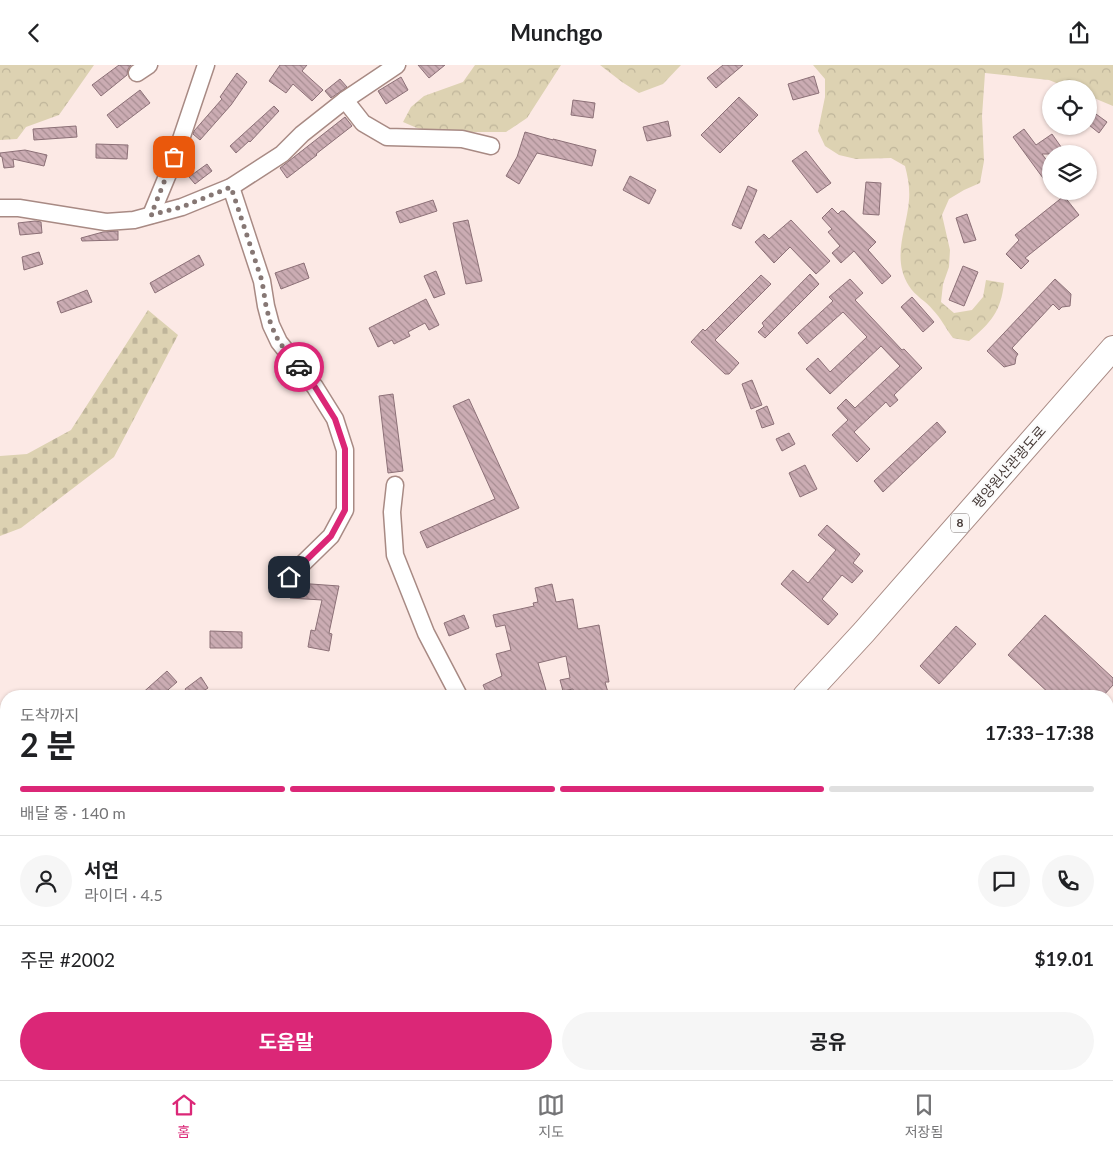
<!DOCTYPE html>
<html lang="ko">
<meta charset="utf-8">
<style>
:root{--surface:#fff;--page:#f6f6f6;--text:#202124;--muted:#757577;--line:#e0e0e0;--accent:#db2777}
body{margin:0;font-family:Lato,"Noto Sans KR",sans-serif;background:var(--page);color:var(--text);height:100vh;display:flex;flex-direction:column;font-size:19px;white-space:nowrap}
*{box-sizing:border-box;margin:0}
p{font-size:16px;color:var(--muted)}
.icon{flex:none;width:28px;height:28px;fill:none;stroke:currentColor;stroke-width:2;stroke-linecap:round;stroke-linejoin:round}
.map{position:relative;flex:1;overflow:hidden}
.sheet{position:absolute;left:0px;top:625px;width:1114px;height:390px;display:flex;flex-direction:column;background:var(--surface);border-radius:20px 20px 0 0;box-shadow:0 1px 4px #0004}
.sheet>*{flex:none}
.fabs{position:absolute;left:1042px;top:15px;display:grid;gap:10px}
.fabs a{display:grid;place-items:center;width:55px;height:55px;border-radius:50%;background:var(--surface);box-shadow:0 1px 4px #0004;font-size:25px}
.pin{position:absolute;display:grid;place-items:center;width:42px;height:42px;color:#fff;margin:-21px;border-radius:10px;box-shadow:0 2px 8px #0006}
.courier{position:absolute;display:grid;place-items:center;width:50px;height:50px;margin:-25px;border:4px solid #db2777;border-radius:50%;background:#fff;color:#222;box-shadow:0 1px 6px #0007}
.headline em{font-style:normal;font-weight:700}
.headline div{display:flex;flex-direction:column-reverse}
.headline{display:flex;align-items:center;justify-content:space-between;height:85px;padding:0 20px}
h1{font-size:32px;font-weight:700;line-height:38px}
.bar{display:grid;grid-template-columns:repeat(4,1fr);gap:8px 5px;align-content:center;height:60px;padding:0 20px}
.bar i{height:6px;border-radius:4px;background:var(--line)}
.bar .on{background:var(--accent)}
.bar p{grid-column:span 4}
.line{display:flex;align-items:center;gap:12px;padding:0 20px;border-top:1px solid var(--line)}
.line div{flex:1}
.round{display:grid;place-items:center;flex:none;width:52px;height:52px;border-radius:26px;background:var(--page)}
.action{display:flex;gap:10px;margin-top:auto;padding:10px 20px}
.action a{flex:1;height:58px;border-radius:30px;background:var(--accent);color:#fff;font-size:20px;font-weight:700;line-height:58px;text-align:center}
.action a+a{background:var(--page);color:var(--text)}
header{display:flex;justify-content:space-between;align-items:center;height:65px;padding:0 20px;background:var(--surface);font-size:22px;font-weight:700}
.dock{display:flex;justify-content:space-around;align-items:center;height:70px;border-top:1px solid var(--line);background:var(--surface);font-size:14px;color:var(--muted)}
.dock a{display:grid;justify-items:center;gap:2px}
.dock .on{color:var(--accent)}
.map>svg:first-child{display:block}
.forest{fill:url(#forest-crowns)}
.cemetery{fill:url(#cemetery-stones)}
.building{fill:url(#building-back-hatch);stroke:#8c7077}
.lines{fill:none;stroke-linecap:round;stroke-linejoin:round}
.minor-casing{stroke:#a88a84;stroke-width:19}
.highway-casing{stroke:#a88a84;stroke-width:26}
.minor{stroke:#fff;stroke-width:16}
.highway{stroke:#fff;stroke-width:24}
.done{stroke:#867774;stroke-width:5;stroke-dasharray:0 9}
.route{stroke:#db2777;stroke-width:6}
.labels{text-anchor:middle;stroke-width:4.5;stroke-linejoin:round;paint-order:stroke}
.shield{fill:#fbfbfb;stroke:#7c7472;stroke-width:1}
.shield-label{font-size:12px;font-weight:bold;fill:#463a37}
.street-label{font-size:14px;fill:#463a37;stroke:#fbfbfb}
</style>
<header><svg class="icon" aria-label="back" viewBox="0 0 24 24"><path d="M15 5l-7 7 7 7"/></svg>Munchgo<svg class="icon" aria-label="share" viewBox="0 0 24 24"><path d="M12 15V3M7 8l5-5 5 5M5 13v7h14v-7"/></svg></header>
<div class="map">
<svg width="1113" height="1015" viewBox="0 0 1113 1015">
<defs>
<pattern id="forest-crowns" width="20" height="18" patternUnits="userSpaceOnUse" patternTransform="scale(1.25)"><rect width="20" height="18" fill="#ddd2b2"/><path d="M2 6a3 3 0 1 1 6 0M12 15a3 3 0 1 1 6 0" fill="none" stroke="#bfb59a"/></pattern>
<pattern id="cemetery-stones" width="16" height="16" patternUnits="userSpaceOnUse" patternTransform="scale(1.25)"><rect width="16" height="16" fill="#ddd2b2"/><path d="M2 7V4a2 2 0 0 1 4 0v3zM10 15v-3a2 2 0 0 1 4 0v3z" fill="#bfb59a"/></pattern>
<pattern id="building-back-hatch" width="6" height="6" patternUnits="userSpaceOnUse" patternTransform="scale(1.25)"><rect width="6" height="6" fill="#cbacb3"/><path d="M-1 5l2 2M0 0l6 6M5-1l2 2" fill="none" stroke="#a78d92"/></pattern>
</defs>
<rect width="100%" height="100%" fill="#fce9e5"/>
<g class="forest">
<polygon points="0,0 94,0 59,50 26,62 17,74 0,75"/>
<polygon points="475,0 561,0 527,53 506,67 434,67 417,63 403,57 411,42 424,31 463,17"/>
<polygon points="600,0 681,0 663,19 639,28 622,17"/>
<path d="M813 0H1113V41L1089 31V24H1071L1049 15 985 8 982 51 984 96 980 118 964 125 949 134 942 150 950 185 949 202 943 219 941 237 954 248 972 245 983 232 986 215 1004 218C1001 246 991 258 969 276L953 273C946 264 941 253 933 245 926 236 915 231 909 221 891 193 907 164 909 135 910 124 908 112 905 101L891 93 856 94 839 90 825 81 818 66 825 32V14Z"/>
</g>
<g class="cemetery">
<polygon points="148,245 178,270 114,392 21,463 0,471 0,391 27,389 71,365"/>
<polygon points="0,670 6,671 6,923 0,930"/>
</g>
<g class="building">
<polygon points="119,0 131,0 128,4 127,10 101,31 92,20"/>
<polygon points="280,0 307,0 302,6 323,25 312,36 293,19 286,28 269,16"/>
<polygon points="418,0 445,0 429,13"/>
<polygon points="723,0 743,0 716,23 707,13"/>
<polygon points="237,8 247,17 231,40 200,75 193,69 194,66 222,34 220,32"/>
<polygon points="814,11 819,28 793,35 788,19"/>
<polygon points="401,12 408,25 386,39 378,26"/>
<polygon points="340,14 347,22 331,33 325,26"/>
<polygon points="140,25 150,38 117,63 107,50"/>
<polygon points="739,32 758,50 720,88 701,70"/>
<polygon points="573,35 595,38 593,53 571,50"/>
<polygon points="274,41 279,46 250,77 249,76 236,88 230,81"/>
<polygon points="1089,44 1107,57 1099,68 1089,60"/>
<polygon points="345,52 352,61 316,89 317,90 287,113 280,103"/>
<polygon points="668,56 671,71 647,76 643,62"/>
<polygon points="76,61 77,72 34,75 33,64"/>
<polygon points="1024,64 1036,80 1052,69 1066,89 1042,89 1051,101 1051,124 1013,72"/>
<polygon points="525,67 553,75 553,74 596,85 592,101 537,88 519,119 506,111 517,92"/>
<polygon points="96,79 128,80 127,94 96,93"/>
<polygon points="25,85 47,90 44,101 13,94 14,102 4,103 2,92 0,91 0,88"/>
<polygon points="806,86 831,118 817,128 792,96"/>
<polygon points="207,99 212,106 195,119 189,112"/>
<polygon points="630,111 656,125 649,139 623,125"/>
<polygon points="866,117 881,118 879,150 863,149"/>
<polygon points="748,121 757,125 741,164 732,160"/>
<polygon points="1064,131 1079,150 1025,193 1029,196 1021,204 1006,189 1019,175 1015,170"/>
<polygon points="433,135 437,146 400,158 396,147"/>
<polygon points="832,143 838,149 841,146 844,146 876,177 868,185 891,211 882,219 854,186 841,198 832,188 840,181 828,167 832,164 822,153"/>
<polygon points="967,149 976,175 964,178 956,153"/>
<polygon points="468,155 482,216 466,219 453,158"/>
<polygon points="791,155 830,196 816,209 790,182 774,198 755,177 764,169 769,174"/>
<polygon points="35,156 41,157 42,168 20,170 18,158"/>
<polygon points="118,166 118,175 82,176 81,173 103,167"/>
<polygon points="39,187 43,199 24,205 22,192"/>
<polygon points="199,190 204,200 155,228 150,218"/>
<polygon points="304,198 309,213 281,224 275,208"/>
<polygon points="963,201 978,207 964,241 949,235"/>
<polygon points="436,206 445,229 434,233 424,211"/>
<polygon points="810,209 819,219 765,273 758,267 764,261 762,258"/>
<polygon points="761,210 771,219 715,275 739,298 729,309 725,309 691,277 703,264 705,266"/>
<polygon points="850,214 863,228 855,235 902,285 904,284 922,303 894,330 898,335 890,342 886,337 854,367 870,384 857,397 832,370 848,355 837,343 846,334 855,343 900,301 881,281 830,329 806,304 818,293 830,307 867,272 843,247 807,279 798,268 833,236 829,232"/>
<polygon points="1055,214 1071,229 1070,241 1062,242 1059,245 1053,239 1012,283 1018,289 1016,292 1015,299 1004,302 987,286"/>
<polygon points="87,225 92,237 61,248 57,237"/>
<polygon points="912,232 934,257 923,267 901,242"/>
<polygon points="426,234 439,260 429,265 425,258 408,267 410,271 394,279 392,275 378,282 369,263"/>
<polygon points="752,315 762,340 751,344 742,319"/>
<polygon points="393,329 403,406 388,408 379,331"/>
<polygon points="469,334 519,443 427,483 420,467 495,434 453,341"/>
<polygon points="767,341 774,359 762,363 756,346"/>
<polygon points="937,357 946,367 883,427 874,416"/>
<polygon points="789,368 795,379 782,386 776,374"/>
<polygon points="805,400 817,424 800,432 789,408"/>
<polygon points="827,460 860,489 853,498 863,506 852,518 842,510 822,534 838,549 828,560 781,519 793,505 808,518 836,485 818,470"/>
<polygon points="297,518 339,521 329,568 332,569 329,586 308,582 311,565 315,566 322,535 290,533 291,522"/>
<polygon points="552,519 556,537 573,534 578,564 599,560 609,617 605,617 609,631 574,631 573,624 563,626 560,615 570,613 566,591 538,598 546,625 528,631 488,631 483,620 502,611 496,589 511,585 505,560 496,562 493,550 534,541 533,538 538,537 535,523"/>
<polygon points="464,550 469,563 449,571 444,558"/>
<polygon points="1045,550 1113,613 1113,620 1103,631 1052,631 1008,590"/>
<polygon points="956,561 976,579 939,619 920,601"/>
<polygon points="210,566 242,567 242,583 210,583"/>
<polygon points="167,606 177,617 161,631 139,631"/>
<polygon points="201,612 208,623 196,631 190,631 185,624"/>
</g>
<g class="lines">
<defs>
<g id="minor">
<polyline points="137,8 149,0"/>
<polyline points="345,35 363,58 387,72 462,74 491,81"/>
<polyline points="231,122 262,216 266,241 271,260 279,277 315,322 335,354 345,385 345,445 331,471 289,512"/>
<polyline points="0,143 19,143 106,157 134,155 182,142 231,122 282,89 302,69 345,35 397,0"/>
<polyline points="151,150 175,92 206,0"/>
<polyline points="395,420 392,447 395,490 426,568 459,631"/>
<polyline points="1046,1009 1049,1015"/>
<polyline points="832,1015 836,1009"/>
</g>
<g id="highway">
<polyline points="805,631 864,567 1113,283"/>
<polyline points="368,1015 375,1009"/>
</g>
</defs>
<use href="#minor" class="minor-casing"/>
<use href="#highway" class="highway-casing"/>
<use href="#minor" class="minor"/>
<use href="#highway" class="highway"/>
</g>
<g class="lines">
<polyline class="done" points="174,92 151,150 182,142 231,122 262,216 266,241 271,260 279,277 299,302"/>
<polyline class="route" points="289,512 331,471 345,445 345,384 335,354 315,322 299,302"/>
</g>
<g class="labels">
<rect class="shield" x="951" y="448.5" width="18" height="19" rx="4"/>
<g class="shield-label">
<text x="960" y="462">8</text>
</g>
<g class="street-label">
<text transform="translate(1009 402) rotate(-49)" y="5">평양원산관광도로</text>
</g>
</g>
</svg>
<div class="fabs">
<a><svg class="icon" aria-label="locate" viewBox="0 0 24 24"><circle cx="12" cy="12" r="6"/><path d="M12 2v4M12 18v4M2 12h4M18 12h4"/></svg></a>
<a><svg class="icon" aria-label="layers" viewBox="0 0 24 24"><path d="M12 4l9 5-9 5-9-5zM3 14l9 5 9-5"/></svg></a>
</div>
<div class="pin" style="left:174px;top:92px;background:#ea580c"><svg class="icon" aria-label="bag" viewBox="0 0 24 24"><path d="M5 8h14l-1 12H6zM9 8a3 3 0 0 1 6 0"/></svg></div>
<div class="pin" style="left:289px;top:512px;background:#1f2937"><svg class="icon" aria-label="home" viewBox="0 0 24 24"><path d="M3 11l9-7 9 7M6 9v11h12V9"/></svg></div>
<div class="courier" style="left:299px;top:302px"><svg class="icon" aria-label="car" viewBox="0 0 24 24"><path d="M5 17H2v-5l4-1 3-4h7l3 4 3 1v5h-3M9 17h6M6 11h13"/><circle cx="7" cy="17" r="2"/><circle cx="17" cy="17" r="2"/></svg></div>
<section class="sheet">
<div class="headline"><div><h1>2 분</h1><p>도착까지</p></div><em>17:33–17:38</em></div>
<div class="bar"><i class="on"></i><i class="on"></i><i class="on"></i><i></i><p>배달 중 · 140 m</p></div>
<div class="line" style="height:90px"><a class="round"><svg class="icon" aria-label="person" viewBox="0 0 24 24"><circle cx="12" cy="8" r="4"/><path d="M4 21q1-7 8-7t8 7"/></svg></a><div><b>서연</b><p>라이더 · 4.5</p></div><a class="round"><svg class="icon" aria-label="chat" viewBox="0 0 24 24"><path d="M4 5h16v11H9l-5 4z"/></svg></a><a class="round"><svg class="icon" aria-label="phone" viewBox="0 0 24 24"><path d="M5 4h4l2 5-3 2q2 4 5 5l2-3 5 2v4C11 20 4 13 5 4z"/></svg></a></div>
<div class="line" style="height:65px"><div>주문 #2002</div><b>$19.01</b></div>
<div class="action"><a>도움말</a><a>공유</a></div>
</section>
</div>
<nav class="dock">
<a class="on"><svg class="icon" aria-label="home" viewBox="0 0 24 24"><path d="M3 11l9-7 9 7M6 9v11h12V9"/></svg>홈</a>
<a><svg class="icon" aria-label="map" viewBox="0 0 24 24"><path d="M3 6l6-2 6 2 6-2v14l-6 2-6-2-6 2zM9 4v14M15 6v14"/></svg>지도</a>
<a><svg class="icon" aria-label="saved" viewBox="0 0 24 24"><path d="M7 4h10v16l-5-4-5 4z"/></svg>저장됨</a>
</nav>
